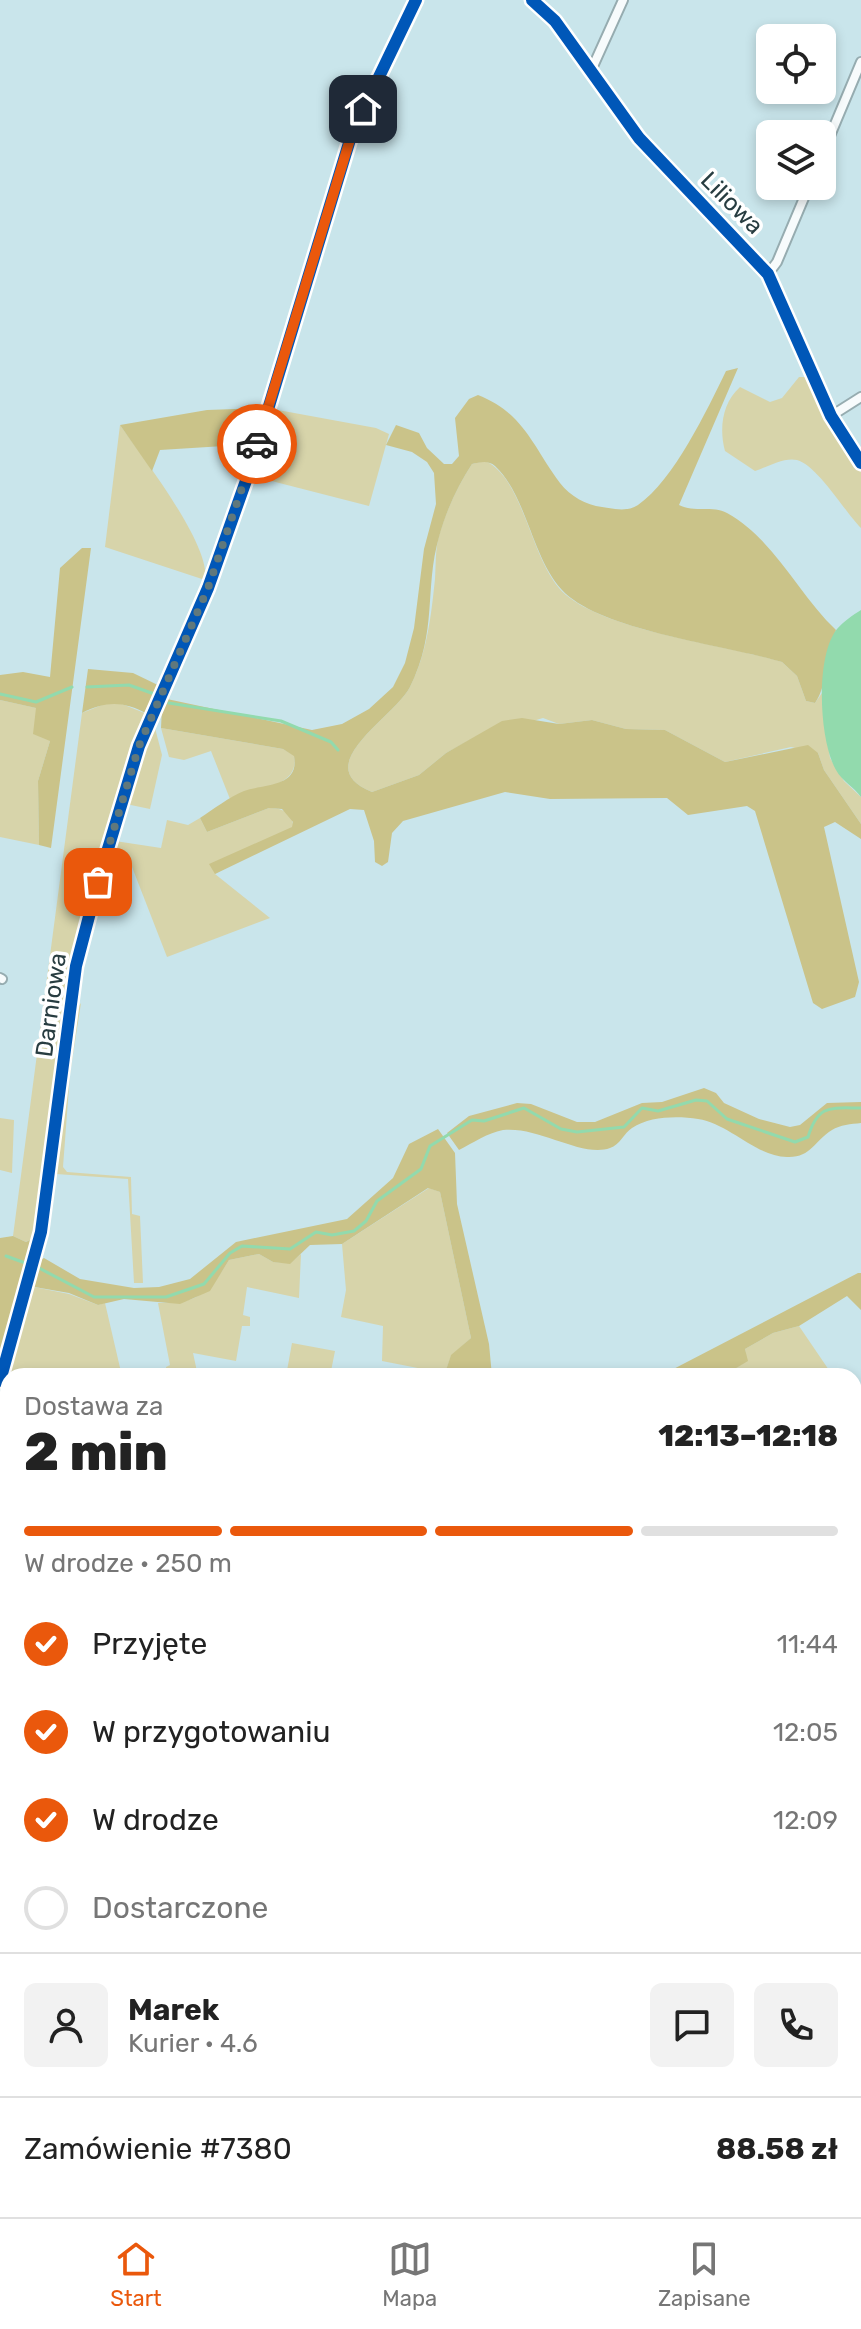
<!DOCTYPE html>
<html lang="pl">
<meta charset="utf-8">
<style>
:root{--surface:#fff;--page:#f2f2f2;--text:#222;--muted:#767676;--line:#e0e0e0;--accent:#ea580c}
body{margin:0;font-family:Rubik,sans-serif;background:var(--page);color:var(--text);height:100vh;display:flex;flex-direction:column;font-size:30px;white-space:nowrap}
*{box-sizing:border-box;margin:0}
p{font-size:26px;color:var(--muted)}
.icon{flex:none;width:44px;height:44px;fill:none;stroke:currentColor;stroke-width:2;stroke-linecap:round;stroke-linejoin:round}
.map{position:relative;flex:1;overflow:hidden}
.panel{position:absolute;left:0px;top:1368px;width:862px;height:850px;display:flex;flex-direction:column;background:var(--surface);border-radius:24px 24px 0 0;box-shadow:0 4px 12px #0003}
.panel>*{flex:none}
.tools{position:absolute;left:756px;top:24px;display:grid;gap:16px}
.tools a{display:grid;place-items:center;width:80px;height:80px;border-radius:12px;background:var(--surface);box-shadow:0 4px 12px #0003;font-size:40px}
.pin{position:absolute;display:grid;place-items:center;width:68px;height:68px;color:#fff;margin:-34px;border-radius:16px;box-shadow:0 4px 12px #0006}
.courier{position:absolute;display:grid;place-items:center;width:80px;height:80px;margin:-40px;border:6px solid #ea580c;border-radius:50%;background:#fff;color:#222;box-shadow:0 2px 10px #0007}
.headline em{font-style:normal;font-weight:800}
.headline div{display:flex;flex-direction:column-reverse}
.headline{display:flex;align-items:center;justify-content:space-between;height:136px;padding:0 24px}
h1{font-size:52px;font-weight:800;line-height:60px}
.bar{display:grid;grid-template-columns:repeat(4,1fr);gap:12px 8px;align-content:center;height:96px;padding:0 24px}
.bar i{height:10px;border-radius:6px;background:var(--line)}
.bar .current{background:var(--accent)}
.bar p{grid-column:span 4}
.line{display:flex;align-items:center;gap:20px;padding:0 24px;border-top:2px solid var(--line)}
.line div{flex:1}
.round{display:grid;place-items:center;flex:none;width:84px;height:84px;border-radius:12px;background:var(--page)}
ol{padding:0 24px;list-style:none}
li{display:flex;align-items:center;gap:24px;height:88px}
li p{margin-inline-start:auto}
li .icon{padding:8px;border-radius:50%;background:var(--accent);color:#fff;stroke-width:4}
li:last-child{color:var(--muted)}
li i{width:44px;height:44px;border:4px solid var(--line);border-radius:50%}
.menu{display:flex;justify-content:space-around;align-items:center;height:112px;border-top:2px solid var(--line);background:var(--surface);font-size:22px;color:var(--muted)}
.menu a{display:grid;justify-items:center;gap:4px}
.menu .current{color:var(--accent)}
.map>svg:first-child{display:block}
.green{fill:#d7d4aa}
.forest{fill:#cac389}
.water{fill:#92daad}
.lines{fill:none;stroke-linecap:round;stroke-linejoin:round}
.stream{stroke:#92daad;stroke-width:3}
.minor-casing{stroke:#96acb0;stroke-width:12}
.minor{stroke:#f7fbfc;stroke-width:8}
.cycleway-casing{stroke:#fff;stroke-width:17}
.cycleway{stroke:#0057b8;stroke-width:12}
.done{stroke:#60787c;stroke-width:8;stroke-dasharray:0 14.4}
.route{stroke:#ea580c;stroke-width:10}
.labels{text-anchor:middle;stroke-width:7;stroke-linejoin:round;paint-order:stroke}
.street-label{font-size:24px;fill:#283d41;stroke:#fff}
</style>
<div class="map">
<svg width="861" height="2217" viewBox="0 0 861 2217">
<rect width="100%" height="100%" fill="#c9e5eb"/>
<g class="green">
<path d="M799 377H810L826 420 861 472V528C845 512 817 465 797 460 784 457 767 467 755 471L725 451C719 429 722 403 740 387L770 402 782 398Z"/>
<polygon points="267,408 376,428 389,434 369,506 248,475"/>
<path d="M120 425C141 455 212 546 205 580L105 547Z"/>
<path d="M485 461C525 478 531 566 566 595 611 632 723 644 782 662L797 676 806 701 815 703 822 693 830 758 844 781 861 797V824L824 770 818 753 791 747 725 762 665 730 626 729 592 720 559 724 543 718 470 740 446 753 419 775 372 792C307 766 394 718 410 687 427 653 431 617 435 579 436 566 435 550 439 536 446 511 458 485 472 464Z"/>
<polygon points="0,700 36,708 50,741 38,781 39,845 0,837"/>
<polygon points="107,703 122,704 147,714 74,965 45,1178 32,1239 26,1242 13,1236 82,713"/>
<polygon points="150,727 155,728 162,755 150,809 126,804"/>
<path d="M161 728 283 749 294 755C301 789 252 788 230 799L211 751 184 760 169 757Z"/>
<path d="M269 808C281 808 294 812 293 827L215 874 270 918 167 957 132 867 104 879 115 841 161 848 167 820 188 825 200 818 207 832Z"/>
<polygon points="81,1003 70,1074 63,1167 67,1172 131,1177 132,1214 140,1216 143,1283 134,1283 128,1179 56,1174 50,1197 72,1033 76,1010"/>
<polygon points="0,1118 14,1120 12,1173 0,1170"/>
<polygon points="429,1188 440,1192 471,1338 451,1356 444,1376 432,1376 433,1371 382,1361 383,1326 341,1317 346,1290 342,1244"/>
<path d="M259 1254 273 1262 290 1263 301 1254 299 1298 247 1287 243 1315 250 1317V1326H242L236 1361 193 1353 198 1376H167L166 1367 170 1365 158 1303C198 1304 209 1293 229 1260Z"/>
<polygon points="29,1286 69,1294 98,1305 105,1303 121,1372 8,1376 8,1381 4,1379"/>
<polygon points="799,1326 833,1376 723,1376 747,1361 745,1349 773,1333"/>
<polygon points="292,1343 335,1351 330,1376 286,1376"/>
<polygon points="562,2210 664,2210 654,2217 568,2217"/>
</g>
<g class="forest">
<path d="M738 368 679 505C694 513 713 505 727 513 774 539 798 594 836 630 826 653 828 685 815 703L806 701 797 676 782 662C726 645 600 631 562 590 532 558 527 496 495 466 488 460 481 462 472 464 458 485 446 511 439 537 424 589 438 631 410 687 394 718 307 766 372 792L419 775 446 753 502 721 522 718 559 724 592 720 626 729 665 730 725 762 808 745 818 753 824 770 861 824V839L835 822 824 827 859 982 855 997 822 1009 813 1003 755 811 747 806 688 815 667 798 550 799 505 792 403 821 392 833 388 862 382 866 375 862 374 841 364 810 350 809 215 874 209 864 292 827 293 822 282 809 269 808 207 832 200 818C214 809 229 797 244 791 265 784 300 787 294 756L283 749 161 728 162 707 167 699 312 730 342 724 369 709 393 687 405 663 414 628 424 549 436 504 434 473 427 462 412 452 386 445 396 425 419 433 427 448 444 464H452L459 456 455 418 469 399 478 395C524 413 533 447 560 483 570 496 586 505 602 507 614 509 628 512 638 505 674 480 707 410 726 371Z"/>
<polygon points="267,408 257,444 160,450 152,471 120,425 207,410"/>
<polygon points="82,548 91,548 51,848 39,845 38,781 50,741 33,734 36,708 0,700 0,675 23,672 50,677 60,568"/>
<path d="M88 669 133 673 162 687 147 714C124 701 106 701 82 713Z"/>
<path d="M704 1088 716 1093 724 1103 759 1119 790 1127 800 1125 827 1103 861 1102V1123C851 1124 840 1125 832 1130 814 1141 811 1158 787 1157 755 1156 730 1124 698 1119 678 1116 650 1116 632 1128 624 1133 620 1145 610 1148 582 1158 539 1126 503 1130 487 1133 473 1143 459 1150L447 1133 469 1116 517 1103 531 1104 577 1122H595L642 1103 662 1102Z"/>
<polygon points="438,1129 455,1153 457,1204 489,1344 492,1376 444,1376 451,1355 471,1338 440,1192 428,1188 342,1244 310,1245 290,1264 273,1262 259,1254 229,1260 210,1291 180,1304 124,1299 98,1305 69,1293 29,1286 38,1261 44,1258 80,1279 134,1288 159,1287 190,1279 236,1242 347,1219 393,1178 409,1144"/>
<polygon points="13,1236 26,1242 32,1239 0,1370 0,1238"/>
<polygon points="858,1273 861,1273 861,1310 847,1296 799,1326 773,1333 745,1349 748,1361 723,1376 660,1376"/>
</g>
<path class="water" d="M861 610V797C854 787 842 781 836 770 819 741 815 656 837 629 843 622 853 615 861 610Z"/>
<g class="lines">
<g class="stream">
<polyline points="87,687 129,685 157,695"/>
<polyline points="0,694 36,702 72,687"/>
<polyline points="169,703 281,721 331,742 338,750"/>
<path d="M6 1256 39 1268 94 1297H166L204 1284 230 1253 242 1246 290 1249 316 1232 332 1235 354 1231 366 1221 377 1201 421 1169 430 1146 472 1120 484 1121 524 1108 561 1129 577 1132 624 1127 642 1108 658 1111 696 1100 707 1101 727 1119 795 1142 808 1137C818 1104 830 1108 861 1108"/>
</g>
<defs>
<g id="minor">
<polyline points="532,0 555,21 639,138 768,274 831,416 861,463"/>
<polyline points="590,73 623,0"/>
<polyline points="822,155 861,62"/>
<polyline points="768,274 777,262 809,186"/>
<polyline points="831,416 861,397"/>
<polyline points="0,978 2,979"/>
<polyline points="0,1381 41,1232 76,966 98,882 139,746 208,588 248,475 352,133 416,0"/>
<polyline points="854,1469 861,1462"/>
<polyline points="0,2019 8,1997"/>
<polyline points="0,2062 8,2076"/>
<polyline points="0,2089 8,2083"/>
<polyline points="493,2210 499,2217"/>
<polyline points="50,2217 61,2210"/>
<polyline points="201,2217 209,2210"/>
<polyline points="445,2217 455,2210"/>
<polyline points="732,2217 742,2210"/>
</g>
</defs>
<use href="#minor" class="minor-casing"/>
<use href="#minor" class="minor"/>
<defs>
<g id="cycleway">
<polyline points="532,0 555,21 639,138 768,274 831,416 861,463"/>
<polyline points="0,1381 41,1232 76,966 98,882 139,746 208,588 248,475 352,133 416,0"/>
</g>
</defs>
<use href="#cycleway" class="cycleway-casing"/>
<use href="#cycleway" class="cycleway"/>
</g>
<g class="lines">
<polyline class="done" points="98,882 139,746 208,588 257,444"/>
<polyline class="route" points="257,444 352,133 363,109"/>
</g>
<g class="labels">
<g class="street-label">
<text transform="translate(732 203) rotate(45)" y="8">Liliowa</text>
<text transform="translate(51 1005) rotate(-82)" y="8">Darniowa</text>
</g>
</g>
</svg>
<div class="tools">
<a><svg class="icon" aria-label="locate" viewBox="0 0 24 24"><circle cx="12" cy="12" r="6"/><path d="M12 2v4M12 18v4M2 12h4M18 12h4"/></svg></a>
<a><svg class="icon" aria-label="layers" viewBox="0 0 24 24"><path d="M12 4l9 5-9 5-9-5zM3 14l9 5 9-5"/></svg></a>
</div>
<div class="pin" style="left:98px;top:882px;background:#ea580c"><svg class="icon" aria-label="bag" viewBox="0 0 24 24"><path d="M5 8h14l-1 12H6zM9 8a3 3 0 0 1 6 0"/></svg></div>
<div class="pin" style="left:363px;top:109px;background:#1f2937"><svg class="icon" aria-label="home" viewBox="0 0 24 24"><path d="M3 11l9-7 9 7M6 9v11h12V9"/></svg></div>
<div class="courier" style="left:257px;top:444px"><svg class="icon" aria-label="car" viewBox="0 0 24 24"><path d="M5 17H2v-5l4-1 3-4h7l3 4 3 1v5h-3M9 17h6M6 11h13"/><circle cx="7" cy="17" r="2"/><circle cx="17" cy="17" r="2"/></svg></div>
<section class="panel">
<div class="headline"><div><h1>2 min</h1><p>Dostawa za</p></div><em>12:13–12:18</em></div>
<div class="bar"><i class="current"></i><i class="current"></i><i class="current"></i><i></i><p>W drodze · 250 m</p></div>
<ol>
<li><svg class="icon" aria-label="check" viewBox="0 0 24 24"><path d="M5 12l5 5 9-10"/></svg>Przyjęte<p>11:44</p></li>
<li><svg class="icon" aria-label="check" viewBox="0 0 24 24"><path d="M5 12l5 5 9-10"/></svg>W przygotowaniu<p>12:05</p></li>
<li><svg class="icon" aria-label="check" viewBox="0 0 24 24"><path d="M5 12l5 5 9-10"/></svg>W drodze<p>12:09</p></li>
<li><i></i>Dostarczone</li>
</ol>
<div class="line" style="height:144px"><a class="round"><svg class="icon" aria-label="person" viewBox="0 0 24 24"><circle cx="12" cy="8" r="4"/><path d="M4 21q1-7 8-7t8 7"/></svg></a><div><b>Marek</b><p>Kurier · 4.6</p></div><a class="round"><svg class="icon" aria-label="chat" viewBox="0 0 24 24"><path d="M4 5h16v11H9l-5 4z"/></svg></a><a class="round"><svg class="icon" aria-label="phone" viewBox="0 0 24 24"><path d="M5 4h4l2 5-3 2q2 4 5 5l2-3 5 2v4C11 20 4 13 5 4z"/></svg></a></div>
<div class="line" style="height:104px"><div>Zamówienie #7380</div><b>88.58 zł</b></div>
</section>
</div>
<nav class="menu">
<a class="current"><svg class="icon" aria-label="home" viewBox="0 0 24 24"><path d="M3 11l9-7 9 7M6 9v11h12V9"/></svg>Start</a>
<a><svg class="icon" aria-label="map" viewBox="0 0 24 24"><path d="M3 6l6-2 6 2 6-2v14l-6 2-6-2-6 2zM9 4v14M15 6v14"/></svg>Mapa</a>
<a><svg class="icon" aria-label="saved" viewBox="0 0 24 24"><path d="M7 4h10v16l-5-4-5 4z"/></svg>Zapisane</a>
</nav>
